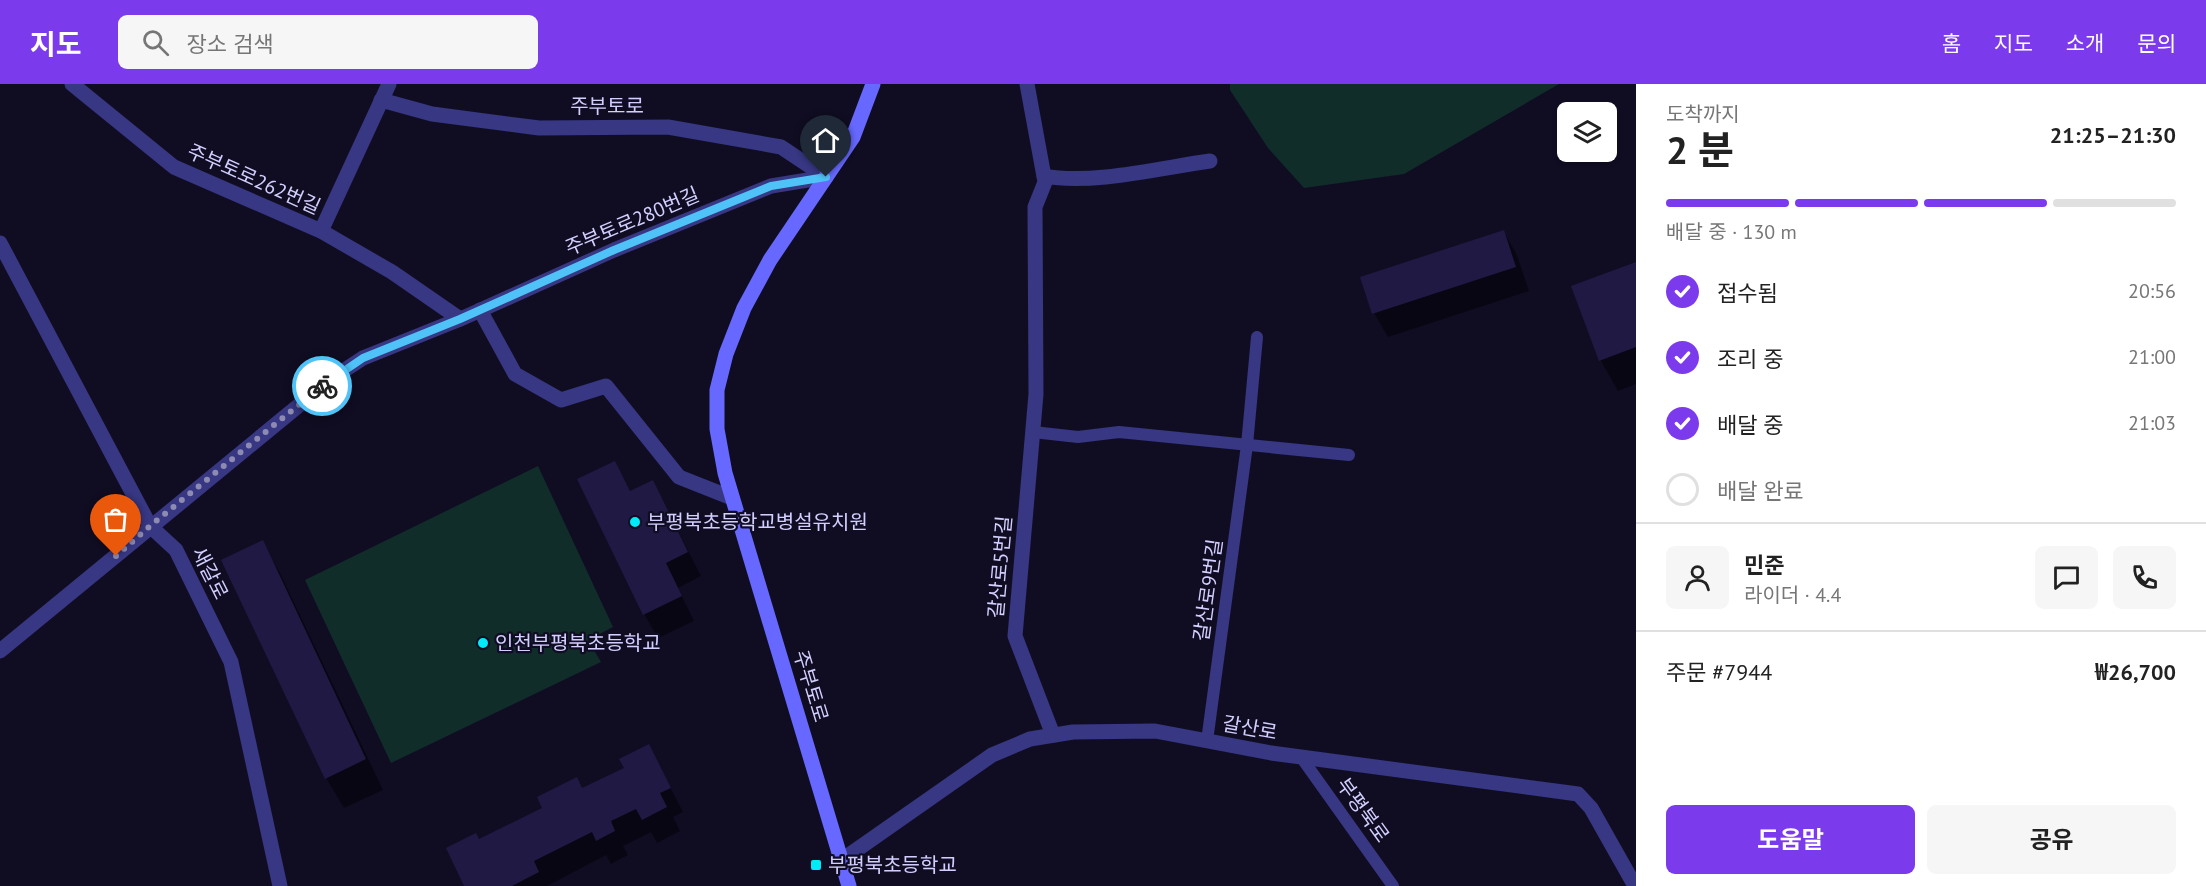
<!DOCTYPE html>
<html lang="ko">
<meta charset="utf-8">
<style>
:root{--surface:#fff;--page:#f6f6f6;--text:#222;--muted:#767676;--line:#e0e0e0;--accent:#7c3aed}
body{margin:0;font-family:"PT Sans","Noto Sans KR",sans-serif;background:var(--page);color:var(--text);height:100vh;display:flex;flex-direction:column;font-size:22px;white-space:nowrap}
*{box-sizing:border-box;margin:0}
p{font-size:20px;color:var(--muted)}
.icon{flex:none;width:33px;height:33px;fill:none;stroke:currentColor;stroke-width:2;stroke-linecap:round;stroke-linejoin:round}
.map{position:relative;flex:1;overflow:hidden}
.sheet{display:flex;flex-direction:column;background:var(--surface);width:570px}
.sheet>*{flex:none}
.buttons{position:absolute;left:1557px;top:18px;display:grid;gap:12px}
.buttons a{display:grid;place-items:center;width:60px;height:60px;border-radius:9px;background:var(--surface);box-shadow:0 2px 4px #0004;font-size:30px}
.pin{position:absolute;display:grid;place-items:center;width:51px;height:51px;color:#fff;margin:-62px -26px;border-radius:50% 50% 50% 0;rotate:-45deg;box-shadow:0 0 6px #0007}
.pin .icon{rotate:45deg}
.courier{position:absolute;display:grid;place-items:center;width:60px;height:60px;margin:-30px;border:4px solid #4fc3f7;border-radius:50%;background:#fff;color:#222;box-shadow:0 2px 8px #0007}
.overview em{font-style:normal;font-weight:700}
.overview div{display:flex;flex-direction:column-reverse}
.overview{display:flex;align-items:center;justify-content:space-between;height:102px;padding:0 30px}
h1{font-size:39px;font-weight:700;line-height:45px}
.bar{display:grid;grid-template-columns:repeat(4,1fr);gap:9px 6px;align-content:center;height:72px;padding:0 30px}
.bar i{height:8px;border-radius:4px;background:var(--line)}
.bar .current{background:var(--accent)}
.bar p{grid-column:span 4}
.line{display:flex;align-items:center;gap:15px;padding:0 30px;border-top:2px solid var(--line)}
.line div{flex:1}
.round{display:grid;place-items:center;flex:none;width:63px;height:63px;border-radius:9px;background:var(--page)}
ol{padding:0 30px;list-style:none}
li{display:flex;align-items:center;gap:18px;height:66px}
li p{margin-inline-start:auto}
li .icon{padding:6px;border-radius:50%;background:var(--accent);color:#fff;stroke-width:4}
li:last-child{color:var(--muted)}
li i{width:33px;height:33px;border:3px solid var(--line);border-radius:50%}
.button{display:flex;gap:12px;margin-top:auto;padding:12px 30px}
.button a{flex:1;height:69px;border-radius:9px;background:var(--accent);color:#fff;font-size:24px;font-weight:700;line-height:69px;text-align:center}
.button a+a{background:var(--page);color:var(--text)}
header{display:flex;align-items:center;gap:36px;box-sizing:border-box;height:84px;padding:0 30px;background:var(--accent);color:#fff}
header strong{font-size:28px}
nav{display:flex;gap:33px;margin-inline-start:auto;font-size:21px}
.search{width:420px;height:54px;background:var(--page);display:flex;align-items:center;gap:15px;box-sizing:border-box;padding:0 21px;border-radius:9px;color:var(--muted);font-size:22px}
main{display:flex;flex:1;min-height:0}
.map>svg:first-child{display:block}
.green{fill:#102d2a}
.shadow{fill:#0007}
.building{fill:#201944}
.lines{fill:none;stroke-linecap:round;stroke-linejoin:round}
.service{stroke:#373783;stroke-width:12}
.minor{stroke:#373783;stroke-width:15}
.secondary{stroke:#6668ff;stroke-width:15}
.done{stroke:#8e8bb2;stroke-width:6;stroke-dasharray:0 10.8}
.route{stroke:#4fc3f7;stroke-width:8}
.poi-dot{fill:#00ebfa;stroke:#100d23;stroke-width:2}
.labels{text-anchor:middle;stroke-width:4.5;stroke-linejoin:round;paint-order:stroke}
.street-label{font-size:20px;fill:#d2cfff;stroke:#100d23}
.poi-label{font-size:20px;fill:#d2cfff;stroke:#100d23;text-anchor:start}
</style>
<header>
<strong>지도</strong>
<div class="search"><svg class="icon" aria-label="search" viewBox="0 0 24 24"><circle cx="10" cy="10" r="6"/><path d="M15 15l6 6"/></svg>장소 검색</div>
<nav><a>홈</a><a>지도</a><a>소개</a><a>문의</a></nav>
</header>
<main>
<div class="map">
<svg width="1636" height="802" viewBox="0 0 1636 802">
<rect width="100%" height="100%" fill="#100d23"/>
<g class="green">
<polygon points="1230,0 1559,0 1404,90 1304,104 1268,64 1230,6"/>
<polygon points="538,382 613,543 588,556 601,578 391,679 305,496"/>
</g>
<g class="shadow">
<polygon points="1504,148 1517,171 1529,207 1388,253 1374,229"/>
<polygon points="1636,180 1636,300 1618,307 1601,277 1573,203"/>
<polygon points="615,379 631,408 653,398 701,492 678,504 694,537 658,554 644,530 579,396"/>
<polygon points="262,458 280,489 383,706 344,724 326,694"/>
<polygon points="649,662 683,728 673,733 680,747 657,759 651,748 623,762 628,771 611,780 606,771 547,802 466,802 478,757 626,684"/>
</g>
<g class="building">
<polygon points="1504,146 1516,183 1372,230 1360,193"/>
<polygon points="1636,178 1636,263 1599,277 1571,202"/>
<polygon points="615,377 630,407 653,396 688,468 666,479 682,512 643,531 577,395"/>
<polygon points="263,456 366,675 325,695 221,476"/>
<polygon points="649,660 671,704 660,709 667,723 642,736 636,725 611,737 615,747 596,757 592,748 534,777 539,788 512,802 464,802 446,764 476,749 479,755 542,724 537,713 577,693 582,704 624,684 619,675"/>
</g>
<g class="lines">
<g class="service">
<polyline points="1033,348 1078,353 1119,348 1349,371"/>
<polyline points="1207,657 1247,361 1257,253"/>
<polyline points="1301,673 1393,802"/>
</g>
<g class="minor">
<polyline points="72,0 174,83 321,147 392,188 460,235"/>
<polyline points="1027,0 1045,98 1035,123 1036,310 1015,552 1053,651"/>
<polyline points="381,16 432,30 539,44 668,43 781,63 826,93"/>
<path d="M1044 92C1092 101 1160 84 1210 77"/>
<polyline points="321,147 389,0"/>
<polyline points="0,159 150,442 176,466 231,578 280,802"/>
<polyline points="480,226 515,290 561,316 606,302 679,393 732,414"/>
<polyline points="0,567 331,295 363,274 465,233 614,166 771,102 826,93"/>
<polyline points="842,776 992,671 1030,655 1073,648 1155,647 1271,669 1578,710 1591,724 1635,802"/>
</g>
<polyline class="secondary" points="849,802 725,389 717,345 717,306 726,270 744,224 770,176 853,53 873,0"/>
</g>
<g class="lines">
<polyline class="done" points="116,472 150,442 322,302"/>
<polyline class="route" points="322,302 363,274 460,235 614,166 771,102 826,93"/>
</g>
<g class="poi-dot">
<circle cx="635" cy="438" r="6"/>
<circle cx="483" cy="559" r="6"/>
<rect x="810" y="775" width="12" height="12" rx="3"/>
</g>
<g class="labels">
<g class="street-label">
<text x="607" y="29">주부토로</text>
<text transform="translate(254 95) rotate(24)" y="7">주부토로262번길</text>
<text transform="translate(632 137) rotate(-23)" y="7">주부토로280번길</text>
<text transform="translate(1000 483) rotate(-85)" y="7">갈산로5번길</text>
<text transform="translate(210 489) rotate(63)" y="7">새갈로</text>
<text transform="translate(1208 506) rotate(-82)" y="7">갈산로9번길</text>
<text transform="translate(811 602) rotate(73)" y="7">주부토로</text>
<text transform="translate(1250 644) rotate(10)" y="7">갈산로</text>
<text transform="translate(1363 726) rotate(54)" y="7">부평북로</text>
</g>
<g class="poi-label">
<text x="647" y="445">부평북초등학교병설유치원</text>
<text x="495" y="566">인천부평북초등학교</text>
<text x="828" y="788">부평북초등학교</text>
</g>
</g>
</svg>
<div class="buttons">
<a><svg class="icon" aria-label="layers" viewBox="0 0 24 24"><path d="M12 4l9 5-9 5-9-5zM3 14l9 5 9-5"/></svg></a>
</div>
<div class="pin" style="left:116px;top:472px;background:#ea580c"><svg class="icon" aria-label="bag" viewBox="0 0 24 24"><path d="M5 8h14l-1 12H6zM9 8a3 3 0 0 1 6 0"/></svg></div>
<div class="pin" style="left:826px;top:93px;background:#1f2937"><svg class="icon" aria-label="home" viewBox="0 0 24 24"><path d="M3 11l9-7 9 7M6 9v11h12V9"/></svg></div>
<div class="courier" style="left:322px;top:302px"><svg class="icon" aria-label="bike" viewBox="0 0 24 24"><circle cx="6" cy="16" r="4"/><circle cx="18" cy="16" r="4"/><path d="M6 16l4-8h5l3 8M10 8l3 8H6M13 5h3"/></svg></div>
</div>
<section class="sheet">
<div class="overview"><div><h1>2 분</h1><p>도착까지</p></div><em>21:25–21:30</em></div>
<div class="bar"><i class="current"></i><i class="current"></i><i class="current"></i><i></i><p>배달 중 · 130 m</p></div>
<ol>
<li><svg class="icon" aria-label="check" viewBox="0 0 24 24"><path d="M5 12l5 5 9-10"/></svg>접수됨<p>20:56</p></li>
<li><svg class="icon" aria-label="check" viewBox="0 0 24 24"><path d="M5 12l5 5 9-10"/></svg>조리 중<p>21:00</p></li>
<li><svg class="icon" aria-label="check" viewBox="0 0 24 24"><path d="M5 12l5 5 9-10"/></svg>배달 중<p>21:03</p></li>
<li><i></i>배달 완료</li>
</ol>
<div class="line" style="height:108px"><a class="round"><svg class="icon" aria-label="person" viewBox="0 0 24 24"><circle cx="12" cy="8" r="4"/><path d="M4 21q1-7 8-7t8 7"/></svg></a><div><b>민준</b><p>라이더 · 4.4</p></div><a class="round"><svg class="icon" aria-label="chat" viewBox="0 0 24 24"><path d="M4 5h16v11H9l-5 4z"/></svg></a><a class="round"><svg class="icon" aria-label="phone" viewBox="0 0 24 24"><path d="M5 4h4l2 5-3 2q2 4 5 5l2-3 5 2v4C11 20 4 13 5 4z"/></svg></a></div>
<div class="line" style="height:78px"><div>주문 #7944</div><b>₩26,700</b></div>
<div class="button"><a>도움말</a><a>공유</a></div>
</section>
</main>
